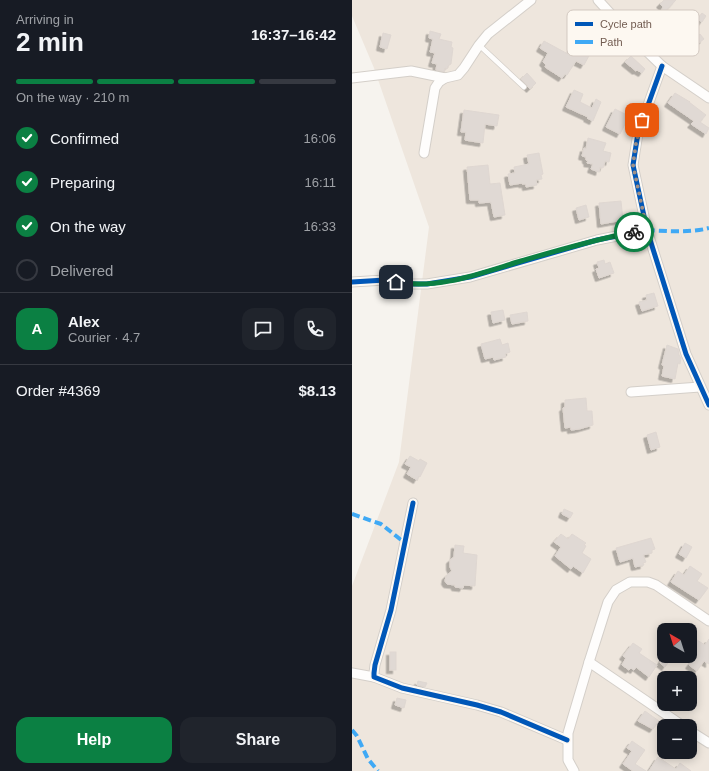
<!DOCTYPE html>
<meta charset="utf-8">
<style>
:root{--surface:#171b24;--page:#20242c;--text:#f1f3f6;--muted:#9ea1a6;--line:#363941;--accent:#0b8043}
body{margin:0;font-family:Arial,sans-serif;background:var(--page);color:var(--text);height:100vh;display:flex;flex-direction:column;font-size:15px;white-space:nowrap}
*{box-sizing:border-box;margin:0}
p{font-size:13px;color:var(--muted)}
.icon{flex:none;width:22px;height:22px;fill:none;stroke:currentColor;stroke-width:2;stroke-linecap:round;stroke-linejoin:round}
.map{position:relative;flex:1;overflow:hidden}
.sheet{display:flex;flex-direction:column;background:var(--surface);width:352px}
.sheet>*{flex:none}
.needle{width:26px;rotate:321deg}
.controls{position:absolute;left:305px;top:623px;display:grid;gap:8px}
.controls a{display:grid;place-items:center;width:40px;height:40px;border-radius:8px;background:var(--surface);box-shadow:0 2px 10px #0003;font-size:20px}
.pin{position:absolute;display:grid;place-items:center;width:34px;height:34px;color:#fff;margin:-17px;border-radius:8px;box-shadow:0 2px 6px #0006}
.courier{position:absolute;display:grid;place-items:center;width:40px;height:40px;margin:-20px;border:3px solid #0b8043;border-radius:50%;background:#fff;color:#222;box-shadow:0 1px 5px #0007}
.summary em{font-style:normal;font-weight:600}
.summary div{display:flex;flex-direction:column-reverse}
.summary{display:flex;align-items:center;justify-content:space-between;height:68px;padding:0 16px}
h1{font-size:26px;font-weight:600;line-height:30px}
.bar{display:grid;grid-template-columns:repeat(4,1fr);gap:6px 4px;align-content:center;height:48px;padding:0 16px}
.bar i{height:5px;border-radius:3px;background:var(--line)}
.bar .selected{background:var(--accent)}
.bar p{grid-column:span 4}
.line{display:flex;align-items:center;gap:10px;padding:0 16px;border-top:1px solid var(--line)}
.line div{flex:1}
.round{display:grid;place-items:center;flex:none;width:42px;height:42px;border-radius:12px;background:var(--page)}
ol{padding:0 16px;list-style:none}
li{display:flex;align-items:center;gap:12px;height:44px}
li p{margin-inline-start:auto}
li .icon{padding:4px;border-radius:50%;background:var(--accent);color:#fff;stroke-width:4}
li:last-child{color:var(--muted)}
li i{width:22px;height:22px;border:2px solid var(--line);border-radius:50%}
.cta{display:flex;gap:8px;margin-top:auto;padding:8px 16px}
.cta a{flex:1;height:46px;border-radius:12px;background:var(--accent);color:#fff;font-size:16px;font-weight:600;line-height:46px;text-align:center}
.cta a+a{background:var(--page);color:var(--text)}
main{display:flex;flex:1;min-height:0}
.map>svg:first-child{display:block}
.residential{fill:#eee6dd;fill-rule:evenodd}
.building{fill:#e0d9d4;stroke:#dfd7d1;filter:url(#shadow)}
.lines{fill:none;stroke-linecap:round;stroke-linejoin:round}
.service-casing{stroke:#d4cfc9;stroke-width:6}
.minor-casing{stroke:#d4cfc9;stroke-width:11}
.service{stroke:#fefdfc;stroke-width:4.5}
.minor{stroke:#fefdfc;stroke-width:9}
.quiet{stroke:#3fa9f5;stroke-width:4;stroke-dasharray:8 4;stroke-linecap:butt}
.cycleway-casing{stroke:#fdf8f1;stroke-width:8}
.cycleway{stroke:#0057b8;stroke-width:5}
.done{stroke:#a09188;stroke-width:4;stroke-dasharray:0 7.2}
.route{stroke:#0b8043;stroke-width:5}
.key{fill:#fdf8f1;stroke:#d3c9c1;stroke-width:1}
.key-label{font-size:11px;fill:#725c51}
</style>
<main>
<section class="sheet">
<div class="summary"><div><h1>2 min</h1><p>Arriving in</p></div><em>16:37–16:42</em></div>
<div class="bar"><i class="selected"></i><i class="selected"></i><i class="selected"></i><i></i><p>On the way · 210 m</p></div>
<ol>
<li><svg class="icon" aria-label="check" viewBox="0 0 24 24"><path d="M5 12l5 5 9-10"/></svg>Confirmed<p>16:06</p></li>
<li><svg class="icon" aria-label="check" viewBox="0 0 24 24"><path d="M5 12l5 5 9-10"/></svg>Preparing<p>16:11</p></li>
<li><svg class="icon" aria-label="check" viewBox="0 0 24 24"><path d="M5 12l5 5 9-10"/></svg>On the way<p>16:33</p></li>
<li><i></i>Delivered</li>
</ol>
<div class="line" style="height:72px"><b class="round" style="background:var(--accent);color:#fff">A</b><div><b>Alex</b><p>Courier · 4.7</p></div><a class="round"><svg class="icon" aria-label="chat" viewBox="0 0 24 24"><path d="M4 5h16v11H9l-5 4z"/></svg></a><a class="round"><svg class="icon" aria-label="phone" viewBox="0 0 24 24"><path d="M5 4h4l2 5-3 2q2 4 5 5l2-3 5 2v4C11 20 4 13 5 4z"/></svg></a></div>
<div class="line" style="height:52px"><div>Order #4369</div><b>$8.13</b></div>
<div class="cta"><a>Help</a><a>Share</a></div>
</section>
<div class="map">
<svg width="357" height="771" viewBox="0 0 357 771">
<defs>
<filter id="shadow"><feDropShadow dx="-3.5" dy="3.5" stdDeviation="0" flood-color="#0004"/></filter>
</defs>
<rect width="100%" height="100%" fill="#f6f3ee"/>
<path class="residential" d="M0 0H357V771H0V586L47 462 77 227 22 68 0 16ZM312 630H338V656H312ZM312 678H338V704H312ZM312 726H338V752H312Z"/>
<g class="building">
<polygon points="312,0 324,0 312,13 328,24 325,29 322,27 312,38 307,34 310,31 302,28 311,7 308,4"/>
<polygon points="350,13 354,16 350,22 345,19"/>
<polygon points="78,31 89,34 87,39 100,42 99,47 101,48 99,64 96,66 95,69 93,68 92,72 84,70 85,64 80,63 83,53 78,52 81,39 77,38"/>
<polygon points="31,33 39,35 35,49 28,47"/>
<polygon points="348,34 352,39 343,46 339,42"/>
<polygon points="192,41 216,54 223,42 229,45 228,48 238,54 232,65 224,61 215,75 213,74 210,78 193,67 194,65 191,62 196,53 188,48"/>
<polygon points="279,56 293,69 290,73 285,70 284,71 273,62"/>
<polygon points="175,73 184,83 178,89 169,79"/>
<polygon points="222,90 231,94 228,102 240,108 244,99 249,102 241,121 235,118 236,117 214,107"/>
<polygon points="323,93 338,102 337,102 354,115 348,122 357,128 354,134 339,124 342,121 316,103"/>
<polygon points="263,109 277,116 268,134 254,127"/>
<polygon points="112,110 147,115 145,126 133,124 131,143 113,140 114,132 109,132"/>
<polygon points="236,138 254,143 251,151 259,153 257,162 253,161 251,168 248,167 247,172 239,169 241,164 235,163 236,161 234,160 234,157 230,156 232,148 234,149"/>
<polygon points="187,153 191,174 189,175 190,179 184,180 185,185 174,187 174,184 170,184 170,183 158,185 156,174 163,173 162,167 177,164 175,155"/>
<polygon points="136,165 138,184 148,183 153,215 142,217 139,202 127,203 127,200 118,200 115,167"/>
<polygon points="269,201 271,220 249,224 247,203"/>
<polygon points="234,205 237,217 227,220 224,208"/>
<polygon points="252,260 253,264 258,262 262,273 247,278 244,269 247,268 245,262"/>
<polygon points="302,293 306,306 290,311 287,302 295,300 294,295"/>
<polygon points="151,310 153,320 141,323 139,312"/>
<polygon points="175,312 176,321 160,324 158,315"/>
<polygon points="148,339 150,345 156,343 158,352 153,354 154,357 142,360 141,357 133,359 129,344"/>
<polygon points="315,345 326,349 327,355 329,358 328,364 326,363 323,379 310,376 312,366 310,365"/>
<polygon points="234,398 235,411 240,411 241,425 227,429 219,430 219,427 213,428 211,408 213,407 213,400"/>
<polygon points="304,432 308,447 299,450 295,435"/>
<polygon points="58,456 67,461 68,459 75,463 68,477 67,476 65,480 55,474 59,467 53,464"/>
<polygon points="212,509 221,513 218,518 210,514"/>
<polygon points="209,534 216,539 220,534 234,543 232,545 234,546 230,553 239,559 231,573 221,566 219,569 203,556 209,547 202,542"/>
<polygon points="299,538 303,549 300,550 300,553 291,555 294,562 291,563 292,565 283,567 281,558 268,562 264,548"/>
<polygon points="333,543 340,547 334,558 327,554"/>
<polygon points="103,545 112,546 111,553 125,555 123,586 112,585 111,588 103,587 103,585 95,584 93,581 94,576 100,571 98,567 98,560 102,557"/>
<polygon points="338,566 350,574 345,581 356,588 347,600 319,582 326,571 332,575"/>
<polygon points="357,639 357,664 352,661 345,671 337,665 344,656 338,651 345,640 353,645"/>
<polygon points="281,643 290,649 287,653 305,665 297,677 284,667 282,670 279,668 277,670 270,665 274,658 271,656"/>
<rect x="38" y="652" width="6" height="18"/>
<polygon points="312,656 318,660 313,667 308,663"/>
<polygon points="66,681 75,683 73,687 65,685"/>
<polygon points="45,698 54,700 52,708 43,705"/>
<polygon points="293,711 307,721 301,729 286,721"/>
<polygon points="280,741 293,750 283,764 294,771 281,771 271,764 280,751 275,748"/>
<polygon points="306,757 324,769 328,763 339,771 297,771"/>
</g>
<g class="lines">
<defs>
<polyline id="service" points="127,45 172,87"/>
<g id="minor">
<polyline points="246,0 278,35 310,66 357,98"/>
<polyline points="310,66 286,133 281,165 295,230 334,354 357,405"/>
<polyline points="0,78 59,71 93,78 106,75 112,68 127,45 136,34 179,0"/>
<polyline points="72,153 83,88 87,82 93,78"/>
<polyline points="0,282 33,280 55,284 75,284 118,277 245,240 295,230"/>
<polyline points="279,392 348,387"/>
<polyline points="61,503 39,610 23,665 22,673 22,677 50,688 125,705 149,712 215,740"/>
<polyline points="237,662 331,726"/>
<polyline points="0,673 22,677"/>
<polyline points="338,731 357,743"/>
<polyline points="222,771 216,760 216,733 237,662 256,602 264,590 278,582 296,582 304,585 357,621"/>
</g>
</defs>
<use href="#service" class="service-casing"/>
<use href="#minor" class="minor-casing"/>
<use href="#service" class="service"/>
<use href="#minor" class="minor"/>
<g class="quiet">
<path d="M295 230C313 231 339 233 357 228"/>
<polyline points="0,514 29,524 53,543"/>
<polyline points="0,730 5,736 16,759 26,771"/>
</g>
<defs>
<g id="cycleway">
<polyline points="310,66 286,133 281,165 295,230 334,354 357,405"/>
<polyline points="0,282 33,280 55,284 75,284 118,277 245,240 295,230"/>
<polyline points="61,503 39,610 23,665 22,673 22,677 50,688 125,705 149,712 215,740"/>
</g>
</defs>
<use href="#cycleway" class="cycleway-casing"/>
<use href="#cycleway" class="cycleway"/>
</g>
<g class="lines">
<polyline class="done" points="282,232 295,230 281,165 284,143 290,120"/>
<path class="route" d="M44 282C86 290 129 273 169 261 207 250 244 239 282 232"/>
</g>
<rect x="215" y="10" width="132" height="46" rx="6" class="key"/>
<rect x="223" y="22" width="18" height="4" fill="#0057b8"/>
<rect x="223" y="40" width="18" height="4" fill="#3fa9f5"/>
<g class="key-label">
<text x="248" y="28">Cycle path</text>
<text x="248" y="46">Path</text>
</g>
</svg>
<div class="controls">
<a><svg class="needle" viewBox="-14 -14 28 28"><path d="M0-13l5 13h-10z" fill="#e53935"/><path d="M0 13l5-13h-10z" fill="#9ea1a6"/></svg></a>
<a>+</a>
<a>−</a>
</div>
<div class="pin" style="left:290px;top:120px;background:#ea580c"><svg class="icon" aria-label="bag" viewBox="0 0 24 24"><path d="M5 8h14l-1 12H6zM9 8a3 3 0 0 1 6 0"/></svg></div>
<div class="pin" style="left:44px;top:282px;background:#1f2937"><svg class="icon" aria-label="home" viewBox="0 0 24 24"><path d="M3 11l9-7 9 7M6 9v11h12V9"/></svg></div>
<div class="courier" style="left:282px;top:232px"><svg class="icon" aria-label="bike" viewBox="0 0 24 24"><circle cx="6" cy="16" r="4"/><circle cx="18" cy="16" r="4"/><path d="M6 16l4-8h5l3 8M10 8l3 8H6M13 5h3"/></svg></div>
</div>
</main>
